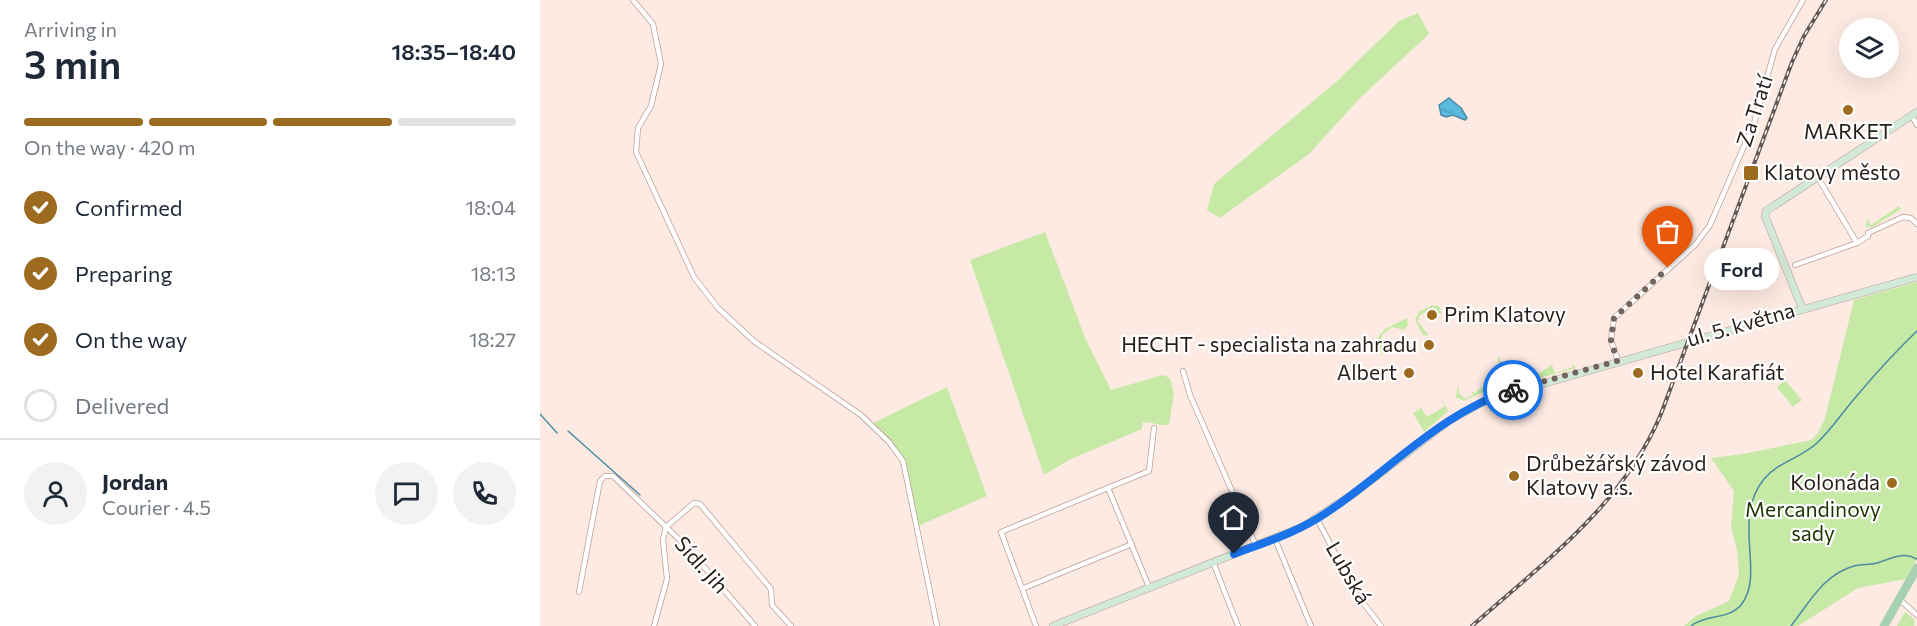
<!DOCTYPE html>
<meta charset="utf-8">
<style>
:root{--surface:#fff;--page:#f2f2f3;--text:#1f2937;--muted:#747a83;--line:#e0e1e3;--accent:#9c6b1f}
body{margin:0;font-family:Commissioner,sans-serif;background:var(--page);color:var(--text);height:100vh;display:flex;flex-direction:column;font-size:22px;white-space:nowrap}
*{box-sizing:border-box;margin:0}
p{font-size:20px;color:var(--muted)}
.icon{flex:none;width:33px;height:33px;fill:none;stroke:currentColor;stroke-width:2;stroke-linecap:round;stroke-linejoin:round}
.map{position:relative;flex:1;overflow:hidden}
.sheet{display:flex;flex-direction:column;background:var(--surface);width:540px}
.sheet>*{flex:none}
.controls{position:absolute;left:1299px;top:18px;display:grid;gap:12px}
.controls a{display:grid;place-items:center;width:60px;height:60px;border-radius:50%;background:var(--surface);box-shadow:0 6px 24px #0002;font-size:30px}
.pin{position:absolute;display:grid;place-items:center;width:51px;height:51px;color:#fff;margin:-62px -26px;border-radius:50% 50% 50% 0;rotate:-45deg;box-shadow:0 0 6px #0007}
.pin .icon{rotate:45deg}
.courier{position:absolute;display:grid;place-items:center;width:60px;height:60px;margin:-30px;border:4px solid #1a73e8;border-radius:50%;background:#fff;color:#222;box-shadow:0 2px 8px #0007}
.bubble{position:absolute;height:42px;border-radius:21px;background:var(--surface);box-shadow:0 6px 24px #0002;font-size:20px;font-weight:600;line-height:42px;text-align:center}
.summary em{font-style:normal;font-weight:600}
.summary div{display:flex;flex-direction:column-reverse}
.summary{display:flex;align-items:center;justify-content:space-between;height:102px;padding:0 24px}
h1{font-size:39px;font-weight:600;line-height:45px}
.bar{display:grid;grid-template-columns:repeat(4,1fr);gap:9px 6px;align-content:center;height:72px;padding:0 24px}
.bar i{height:8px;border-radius:4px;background:var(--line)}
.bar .on{background:var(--accent)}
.bar p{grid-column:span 4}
.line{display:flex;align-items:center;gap:15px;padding:0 24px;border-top:2px solid var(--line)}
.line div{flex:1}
.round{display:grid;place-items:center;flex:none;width:63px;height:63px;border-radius:32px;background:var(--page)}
ol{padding:0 24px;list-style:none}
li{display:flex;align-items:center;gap:18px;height:66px}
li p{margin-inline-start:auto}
li .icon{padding:6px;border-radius:50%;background:var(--accent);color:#fff;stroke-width:4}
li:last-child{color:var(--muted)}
li i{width:33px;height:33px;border:3px solid var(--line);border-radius:50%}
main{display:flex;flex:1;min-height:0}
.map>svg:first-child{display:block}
.green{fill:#c6e9a6}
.water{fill:url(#water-ripples);stroke:#4b8ba3;stroke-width:1.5}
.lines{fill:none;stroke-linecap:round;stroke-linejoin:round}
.stream{stroke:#4b8ba3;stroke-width:1.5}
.street-casing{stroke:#bc9f94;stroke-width:6}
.secondary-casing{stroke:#bc9f94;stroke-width:8}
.primary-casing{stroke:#d4d2d1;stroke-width:9}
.street{stroke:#fff;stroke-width:4.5}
.secondary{stroke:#d2e8d8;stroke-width:7}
.primary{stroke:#a6d1b0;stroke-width:8}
.rail-casing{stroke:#645853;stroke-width:4}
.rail{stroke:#fff;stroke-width:1.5;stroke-dasharray:4.5;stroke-linecap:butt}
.done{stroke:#726560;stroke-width:6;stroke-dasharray:0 10.8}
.route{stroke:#1a73e8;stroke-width:8}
.poi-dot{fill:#9c6b1f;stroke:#fff;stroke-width:2}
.labels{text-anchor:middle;stroke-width:4.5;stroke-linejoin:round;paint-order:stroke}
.street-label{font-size:21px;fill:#271d19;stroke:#fff}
.poi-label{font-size:21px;fill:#271d19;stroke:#fff;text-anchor:start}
.park-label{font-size:21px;fill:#1e3400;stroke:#fff}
</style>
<main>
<section class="sheet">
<div class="summary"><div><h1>3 min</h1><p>Arriving in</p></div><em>18:35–18:40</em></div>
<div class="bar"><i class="on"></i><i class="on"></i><i class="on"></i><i></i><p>On the way · 420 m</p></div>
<ol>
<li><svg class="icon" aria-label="check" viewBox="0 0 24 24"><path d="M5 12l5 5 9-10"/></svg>Confirmed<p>18:04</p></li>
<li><svg class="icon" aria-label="check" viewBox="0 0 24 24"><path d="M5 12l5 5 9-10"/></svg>Preparing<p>18:13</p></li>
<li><svg class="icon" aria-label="check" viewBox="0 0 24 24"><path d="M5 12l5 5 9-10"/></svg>On the way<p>18:27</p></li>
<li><i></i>Delivered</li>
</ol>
<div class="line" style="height:108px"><a class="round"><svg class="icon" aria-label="person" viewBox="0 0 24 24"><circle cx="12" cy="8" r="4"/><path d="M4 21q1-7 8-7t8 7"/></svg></a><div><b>Jordan</b><p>Courier · 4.5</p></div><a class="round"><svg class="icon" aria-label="chat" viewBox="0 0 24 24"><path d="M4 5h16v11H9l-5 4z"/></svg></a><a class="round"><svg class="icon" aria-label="phone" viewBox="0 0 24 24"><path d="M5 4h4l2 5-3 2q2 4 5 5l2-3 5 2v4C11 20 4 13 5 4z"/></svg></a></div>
</section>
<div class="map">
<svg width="1377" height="626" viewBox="0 0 1377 626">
<defs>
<pattern id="water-ripples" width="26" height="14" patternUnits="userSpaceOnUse" patternTransform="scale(1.5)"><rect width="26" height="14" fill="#5abade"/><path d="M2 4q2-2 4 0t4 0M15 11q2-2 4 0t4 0" fill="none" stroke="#4e9fbe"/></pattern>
</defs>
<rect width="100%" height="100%" fill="#fdebe3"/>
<g class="green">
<polygon points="878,13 889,34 820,98 769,154 680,218 667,210 674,184 796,82 859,21"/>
<polygon points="1359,206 1361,209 1333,227 1326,227 1327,218 1331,225"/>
<path d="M505 232 546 340 571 390 623 375 630 378 634 393 629 424C619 428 612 420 602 423V429L531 459 504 475 430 260Z"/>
<polygon points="1377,282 1377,559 1366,579 1318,588 1258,626 1144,626 1156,616 1189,601 1199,575 1197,550 1191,527 1194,491 1171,458 1203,454 1271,440 1278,433 1285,418 1314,300"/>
<polygon points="892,305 899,306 902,313 899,314 893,307 879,316 878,322 888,334 886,336 882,334 875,319 879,312"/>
<polygon points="867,318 868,325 864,330 852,327 842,335 843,356 836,340 845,329"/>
<polygon points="959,357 965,370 971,372 978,380 998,374 1012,365 1015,373 1033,367 1032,363 1036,368 981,383 953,387 965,382 957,358"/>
<polygon points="1245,380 1262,400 1253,407 1237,387"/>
<polygon points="948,382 950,387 948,390 924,401 916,397 918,385 919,393 925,399 933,395 931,391 935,393"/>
<path d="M407 387 447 496 378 526C370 484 366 454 333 423Z"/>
<polygon points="900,394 908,411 884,432 873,413 880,409 880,406 887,417 905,406"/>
<polygon points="1365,612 1375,620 1374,626 1357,626"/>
</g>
<polygon class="water" points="909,98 921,108 927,118 925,120 913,115 906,117 901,115 899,105"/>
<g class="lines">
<g class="stream">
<polyline points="0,414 17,433"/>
<polyline points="28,431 100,495"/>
<path d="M1151 626C1166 614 1188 620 1201 605 1226 574 1191 520 1224 479 1238 462 1261 458 1277 443 1291 430 1302 413 1315 398 1335 374 1355 352 1377 331"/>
<path d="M1251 626C1269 603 1284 574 1314 566 1321 564 1329 565 1337 563 1351 559 1362 551 1377 559"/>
</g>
<defs>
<g id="street">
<polyline points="93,0 113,24 121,64 111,106 98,128 96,152 154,277 178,308 215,342 321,415 349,442 363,461 397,626"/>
<polyline points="1372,116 1377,125"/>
<polyline points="1277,176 1317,243 1328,236 1328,233 1363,217 1371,218 1377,224"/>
<polyline points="1255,265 1317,243"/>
<polyline points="1078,361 1071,340 1074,318 1155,245 1170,225 1214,123 1235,49 1263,0"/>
<polyline points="643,371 650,395 716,546"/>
<polyline points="568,488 609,587"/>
<polyline points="777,519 817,595 841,626"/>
<polyline points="126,527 154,503 160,504 231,589 232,605 251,626"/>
<polyline points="735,539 771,626"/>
<polyline points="673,562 698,626"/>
<polyline points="484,588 592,544"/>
<polyline points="39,592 60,481 65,476 73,476 146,546 215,626"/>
<polyline points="1359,599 1377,615"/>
<polyline points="114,626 127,579 123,540 126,527"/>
<polyline points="496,626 461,532 609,471 614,428"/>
</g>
<g id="secondary">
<polyline points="1262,308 1225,216 1226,211 1377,112"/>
<polyline points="513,626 762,527 813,494 910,420 946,400 1377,277"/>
</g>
<polyline id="primary" points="1344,626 1377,568"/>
</defs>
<use href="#street" class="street-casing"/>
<use href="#secondary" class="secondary-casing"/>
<use href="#primary" class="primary-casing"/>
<use href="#street" class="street"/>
<use href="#secondary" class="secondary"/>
<use href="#primary" class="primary"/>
<defs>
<path id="rail" d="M932 626C1004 562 1083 505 1121 414L1252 62 1264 36 1286 0"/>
</defs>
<use href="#rail" class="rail-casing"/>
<use href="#rail" class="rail"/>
</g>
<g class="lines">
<polyline class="done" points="973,390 1077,361 1071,340 1074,318 1128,268"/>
<path class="route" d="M694 554C726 542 758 532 786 513 848 472 901 412 973 390"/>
</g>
<g class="poi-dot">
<circle cx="1308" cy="110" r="6"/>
<rect x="1203" y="165" width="16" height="16" rx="3"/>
<circle cx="892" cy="315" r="6"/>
<circle cx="889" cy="345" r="6"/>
<circle cx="869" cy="373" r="6"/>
<circle cx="1098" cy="373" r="6"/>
<circle cx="974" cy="476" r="6"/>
<circle cx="1352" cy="483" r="6"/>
</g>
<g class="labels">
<g class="street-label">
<text transform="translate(1215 111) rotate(-72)" y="7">Za Tratí</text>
<text transform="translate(1201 325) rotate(-16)" y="7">ul. 5. května</text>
<text transform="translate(161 565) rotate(48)" y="7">Sídl. Jih</text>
<text transform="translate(808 573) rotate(60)" y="7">Lubská</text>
</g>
<g class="poi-label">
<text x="1308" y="139" text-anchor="middle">MARKET</text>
<text x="1224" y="180">Klatovy město</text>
<text x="904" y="322">Prim Klatovy</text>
<text x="877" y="352" text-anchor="end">HECHT - specialista na zahradu</text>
<text x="857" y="380" text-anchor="end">Albert</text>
<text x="1110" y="380">Hotel Karafiát</text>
<text x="986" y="471">Drůbežářský závod<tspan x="986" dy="24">Klatovy a.s.</tspan></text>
<text x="1340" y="490" text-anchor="end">Kolonáda</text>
</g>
<g class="park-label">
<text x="1273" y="517">Mercandinovy<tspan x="1273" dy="24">sady</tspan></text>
</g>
</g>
</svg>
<div class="controls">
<a><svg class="icon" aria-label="layers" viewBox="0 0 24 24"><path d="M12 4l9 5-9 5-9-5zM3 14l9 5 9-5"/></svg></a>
</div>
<div class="pin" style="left:1128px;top:268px;background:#ea580c"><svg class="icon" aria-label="bag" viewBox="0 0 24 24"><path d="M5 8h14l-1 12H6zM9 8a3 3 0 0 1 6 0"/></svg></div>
<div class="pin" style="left:694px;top:554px;background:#1f2937"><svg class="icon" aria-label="home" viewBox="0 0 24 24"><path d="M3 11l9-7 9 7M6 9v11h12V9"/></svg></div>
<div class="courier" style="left:973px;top:390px"><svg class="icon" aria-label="bike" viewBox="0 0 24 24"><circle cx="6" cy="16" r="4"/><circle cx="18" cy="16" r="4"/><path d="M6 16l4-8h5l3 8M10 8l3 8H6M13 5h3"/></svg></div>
<div class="bubble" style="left:1164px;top:248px;width:75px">Ford</div>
</div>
</main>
